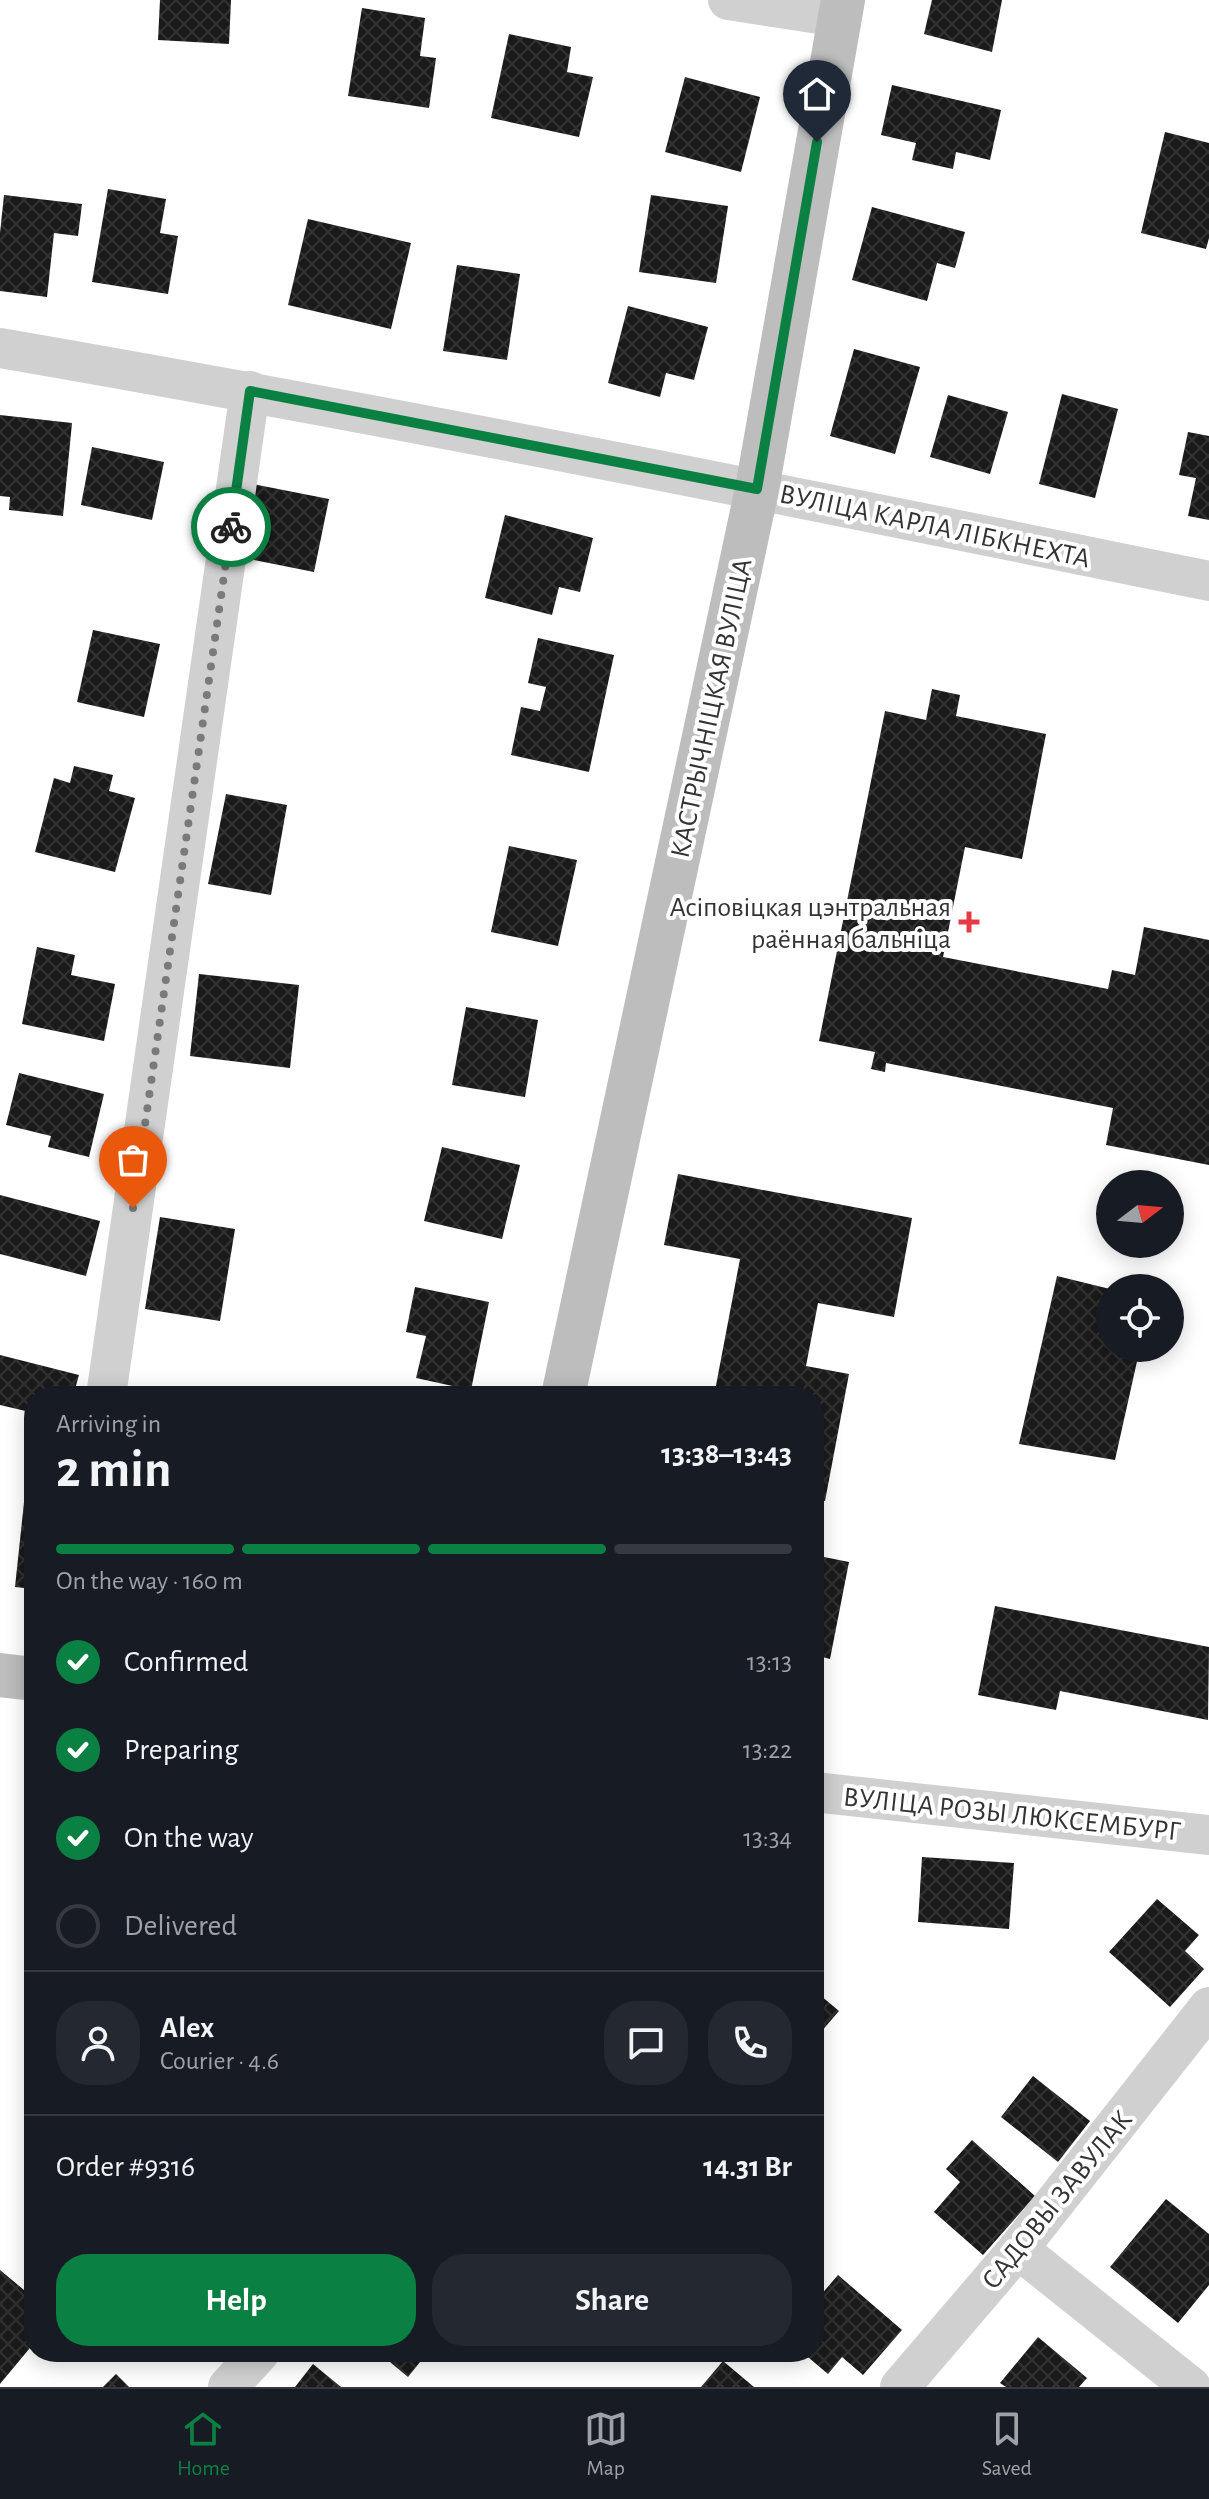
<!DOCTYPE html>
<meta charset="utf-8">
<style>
:root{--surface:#171b24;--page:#242831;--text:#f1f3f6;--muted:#9ea1a6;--line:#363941;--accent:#0b8043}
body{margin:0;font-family:"Alegreya Sans",sans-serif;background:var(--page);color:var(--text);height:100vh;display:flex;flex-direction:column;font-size:30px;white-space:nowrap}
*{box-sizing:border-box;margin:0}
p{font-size:26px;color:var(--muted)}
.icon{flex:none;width:44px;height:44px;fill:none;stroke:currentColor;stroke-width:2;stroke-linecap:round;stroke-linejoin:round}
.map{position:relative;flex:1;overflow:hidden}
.drawer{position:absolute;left:24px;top:1386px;width:800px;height:976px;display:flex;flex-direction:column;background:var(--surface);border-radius:32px;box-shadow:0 4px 20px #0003}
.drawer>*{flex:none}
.needle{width:52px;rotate:74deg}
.buttons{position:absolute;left:1096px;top:1170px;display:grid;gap:16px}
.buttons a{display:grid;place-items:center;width:88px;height:88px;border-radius:50%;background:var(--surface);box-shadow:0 4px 20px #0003;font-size:40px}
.pin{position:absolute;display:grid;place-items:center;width:68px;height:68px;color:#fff;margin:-82px -34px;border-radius:50% 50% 50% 0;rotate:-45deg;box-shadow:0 0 8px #0007}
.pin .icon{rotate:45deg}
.courier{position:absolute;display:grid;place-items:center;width:80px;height:80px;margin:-40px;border:6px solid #0b8043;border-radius:50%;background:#fff;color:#222;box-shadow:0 2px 10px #0007}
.summary em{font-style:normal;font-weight:700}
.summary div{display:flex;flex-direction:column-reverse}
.summary{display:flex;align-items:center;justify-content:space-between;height:136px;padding:0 32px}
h1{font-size:52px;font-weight:700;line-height:60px}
.bar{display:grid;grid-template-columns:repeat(4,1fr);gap:12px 8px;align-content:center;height:96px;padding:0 32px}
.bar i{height:10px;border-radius:6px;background:var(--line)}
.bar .active{background:var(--accent)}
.bar p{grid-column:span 4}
.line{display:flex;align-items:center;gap:20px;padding:0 32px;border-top:2px solid var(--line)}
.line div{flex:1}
.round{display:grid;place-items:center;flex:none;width:84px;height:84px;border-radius:32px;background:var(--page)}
ol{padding:0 32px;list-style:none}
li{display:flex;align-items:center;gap:24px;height:88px}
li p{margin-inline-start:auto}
li .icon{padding:8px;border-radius:50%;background:var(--accent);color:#fff;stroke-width:4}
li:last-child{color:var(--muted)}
li i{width:44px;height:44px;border:4px solid var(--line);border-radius:50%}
.cta{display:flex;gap:16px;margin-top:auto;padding:16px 32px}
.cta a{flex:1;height:92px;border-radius:32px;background:var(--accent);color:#fff;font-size:32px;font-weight:700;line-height:92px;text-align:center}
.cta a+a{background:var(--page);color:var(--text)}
.tabs{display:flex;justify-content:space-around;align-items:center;height:112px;border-top:2px solid var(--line);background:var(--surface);font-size:22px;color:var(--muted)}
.tabs a{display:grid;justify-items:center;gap:4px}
.tabs .active{color:var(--accent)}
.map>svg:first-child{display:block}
.building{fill:url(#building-cross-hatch)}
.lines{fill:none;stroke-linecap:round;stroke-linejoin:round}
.street{stroke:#d0d0d0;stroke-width:40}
.secondary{stroke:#bdbdbd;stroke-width:44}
.done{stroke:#7a7a7a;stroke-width:8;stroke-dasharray:0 14.4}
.route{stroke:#0b8043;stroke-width:10}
.poi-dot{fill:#e63946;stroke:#fff;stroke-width:3}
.labels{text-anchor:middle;stroke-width:8;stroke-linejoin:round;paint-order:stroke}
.street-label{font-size:28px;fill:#333;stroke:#fff}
.poi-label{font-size:28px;fill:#333;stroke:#fff;text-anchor:end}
</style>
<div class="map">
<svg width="1209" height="2387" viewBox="0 0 1209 2387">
<defs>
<pattern id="building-cross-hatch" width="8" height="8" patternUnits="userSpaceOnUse" patternTransform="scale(2)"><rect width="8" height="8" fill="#1a1a1a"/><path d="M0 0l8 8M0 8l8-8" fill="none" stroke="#333"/></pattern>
</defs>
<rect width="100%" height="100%" fill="#fff"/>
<g class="building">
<polygon points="160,0 231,0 229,44 158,40"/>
<polygon points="932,0 1002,0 992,52 924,34"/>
<polygon points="362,8 425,18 420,56 436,58 429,108 348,96"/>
<polygon points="509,34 571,47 567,72 593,77 579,137 491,118"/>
<polygon points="685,77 760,97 741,172 665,152"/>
<polygon points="892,85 1001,110 990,160 956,152 953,169 912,160 916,143 881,135"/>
<polygon points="1165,132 1209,143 1209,238 1206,249 1141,233"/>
<polygon points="108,189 166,199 160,233 178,236 168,294 92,282"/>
<polygon points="4,195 82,204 78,236 54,233 47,297 0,291 0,233"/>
<polygon points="651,195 728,206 716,283 639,272"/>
<polygon points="872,207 965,232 955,268 937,263 927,301 852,280"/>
<polygon points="308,219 411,243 391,329 288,305"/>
<polygon points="457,265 520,274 507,360 443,351"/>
<polygon points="628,306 708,327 694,380 666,373 660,397 608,383"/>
<polygon points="854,349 920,367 895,454 830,436"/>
<polygon points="1062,394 1118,409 1095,498 1039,484"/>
<polygon points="948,395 1008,412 990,474 930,457"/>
<polygon points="0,415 72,423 63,516 9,510 10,497 0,496"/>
<polygon points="1188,432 1209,436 1209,520 1188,516 1196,478 1179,475"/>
<polygon points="92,447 164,462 152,520 81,505"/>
<polygon points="247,483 329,499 314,572 254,560 257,541 236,537"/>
<polygon points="505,515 593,538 580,592 559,587 552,615 485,598"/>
<polygon points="93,630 160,644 144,717 77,702"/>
<polygon points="538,638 614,655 589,772 511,755 521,707 540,711 546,687 528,683"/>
<polygon points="932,689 960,695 956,716 1046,734 1022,859 965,847 943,957 1108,989 1112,970 1135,975 1144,927 1209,940 1209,1165 1106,1145 1113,1108 886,1063 885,1072 871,1069 875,1052 819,1041 885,711 926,720"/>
<polygon points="74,766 113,775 109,791 135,798 115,872 35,852 54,778 70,783"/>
<polygon points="226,794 287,805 271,895 208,884"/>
<polygon points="509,846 577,860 558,946 491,932"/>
<polygon points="37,947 75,955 71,975 115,984 104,1041 22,1024"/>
<polygon points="199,974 299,985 290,1068 190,1056"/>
<polygon points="466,1007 538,1020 525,1097 452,1085"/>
<polygon points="19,1073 104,1094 89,1157 48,1147 51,1136 6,1125"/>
<polygon points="442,1147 520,1165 502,1239 424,1221"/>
<polygon points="678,1174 912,1218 894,1317 818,1303 806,1366 849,1374 825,1501 814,1499 814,1396 714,1396 740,1259 664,1245"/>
<polygon points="0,1195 100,1221 86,1276 0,1254"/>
<polygon points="160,1217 235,1229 220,1321 145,1309"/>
<polygon points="1057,1276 1110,1289 1110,1348 1140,1348 1115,1460 1019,1444"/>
<polygon points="415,1287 489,1302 471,1390 416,1378 426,1336 406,1332"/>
<polygon points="0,1355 79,1375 73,1396 34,1396 34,1413 0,1405"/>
<polygon points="25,1493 34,1494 34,1589 15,1587"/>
<polygon points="814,1555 849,1562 830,1659 814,1655"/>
<polygon points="995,1606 1209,1647 1208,1720 1060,1691 1056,1710 978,1695"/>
<polygon points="922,1857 1014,1863 1009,1929 918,1922"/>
<polygon points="1157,1899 1199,1935 1185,1951 1204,1969 1170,2007 1109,1952"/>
<polygon points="814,1990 839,2011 814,2040"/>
<polygon points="1033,2076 1090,2121 1058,2162 1001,2117"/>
<polygon points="972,2140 1035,2196 983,2255 934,2212 960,2182 946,2169"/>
<polygon points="1166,2199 1209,2234 1209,2285 1178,2323 1110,2267"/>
<polygon points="0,2270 24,2290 32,2281 34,2282 34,2343 0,2384"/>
<polygon points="838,2275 902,2330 863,2375 842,2357 828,2374 802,2352 814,2352 814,2303"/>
<polygon points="1038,2337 1087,2378 1079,2387 1006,2387 1000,2383"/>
<polygon points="378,2352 428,2352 408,2377"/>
<polygon points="723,2361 754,2387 701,2387"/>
<polygon points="313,2364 341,2387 295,2387"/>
<polygon points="116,2374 129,2387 103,2387"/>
</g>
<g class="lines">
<g class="street">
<polyline points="728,0 839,17"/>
<path d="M0 348C405 418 807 499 1209 581"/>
<polyline points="106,1396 250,391"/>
<polyline points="814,1792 1209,1835"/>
<polyline points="1018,2249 1191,2387"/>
<polyline points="228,2387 260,2352"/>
<polyline points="900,2387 1018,2249 1209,2007"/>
</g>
<g class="secondary">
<polyline points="563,1396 757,489 843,0"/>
<polyline points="0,1675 34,1679"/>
</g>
</g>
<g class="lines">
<polyline class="done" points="133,1208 231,527"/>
<polyline class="route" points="231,527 250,391 757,489 817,142"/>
</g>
<path class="poi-dot" d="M965 910h8v8h8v8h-8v8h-8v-8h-8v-8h8z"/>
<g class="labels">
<g class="street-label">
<text transform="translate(935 525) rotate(12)" y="10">ВУЛІЦА КАРЛА ЛІБКНЕХТА</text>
<text transform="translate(710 708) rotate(-78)" y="10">КАСТРЫЧНІЦКАЯ ВУЛІЦА</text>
<text transform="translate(1012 1813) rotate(6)" y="10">ВУЛІЦА РОЗЫ ЛЮКСЕМБУРГ</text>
<text transform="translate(1056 2199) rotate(-51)" y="10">САДОВЫ ЗАВУЛАК</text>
</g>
<g class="poi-label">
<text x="951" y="916">Асіповіцкая цэнтральная<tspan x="951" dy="32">раённая бальніца</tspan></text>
</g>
</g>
</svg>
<div class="buttons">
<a><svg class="needle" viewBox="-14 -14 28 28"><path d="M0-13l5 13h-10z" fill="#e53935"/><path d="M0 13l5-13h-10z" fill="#9ea1a6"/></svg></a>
<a><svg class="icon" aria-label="locate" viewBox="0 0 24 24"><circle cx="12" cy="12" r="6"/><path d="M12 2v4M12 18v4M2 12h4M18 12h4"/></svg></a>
</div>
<div class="pin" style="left:133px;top:1208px;background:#ea580c"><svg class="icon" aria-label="bag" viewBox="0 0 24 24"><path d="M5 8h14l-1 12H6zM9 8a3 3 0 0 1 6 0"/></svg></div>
<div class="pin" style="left:817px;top:142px;background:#1f2937"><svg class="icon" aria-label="home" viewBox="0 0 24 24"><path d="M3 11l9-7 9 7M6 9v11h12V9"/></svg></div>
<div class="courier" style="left:231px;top:527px"><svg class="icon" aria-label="bike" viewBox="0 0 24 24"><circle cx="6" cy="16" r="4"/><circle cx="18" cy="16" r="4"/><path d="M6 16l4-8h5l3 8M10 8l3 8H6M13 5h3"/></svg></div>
<section class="drawer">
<div class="summary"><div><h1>2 min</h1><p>Arriving in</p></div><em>13:38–13:43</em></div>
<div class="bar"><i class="active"></i><i class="active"></i><i class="active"></i><i></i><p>On the way · 160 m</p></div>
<ol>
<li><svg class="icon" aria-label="check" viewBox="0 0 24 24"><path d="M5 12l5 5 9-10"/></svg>Confirmed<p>13:13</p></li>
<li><svg class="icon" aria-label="check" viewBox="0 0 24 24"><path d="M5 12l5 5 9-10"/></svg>Preparing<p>13:22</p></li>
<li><svg class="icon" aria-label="check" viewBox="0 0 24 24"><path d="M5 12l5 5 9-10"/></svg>On the way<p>13:34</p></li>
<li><i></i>Delivered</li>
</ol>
<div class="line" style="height:144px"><a class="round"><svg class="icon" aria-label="person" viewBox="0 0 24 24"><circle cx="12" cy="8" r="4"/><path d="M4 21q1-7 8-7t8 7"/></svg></a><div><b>Alex</b><p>Courier · 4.6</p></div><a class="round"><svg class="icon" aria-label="chat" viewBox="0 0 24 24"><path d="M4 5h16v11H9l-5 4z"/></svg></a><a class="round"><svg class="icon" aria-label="phone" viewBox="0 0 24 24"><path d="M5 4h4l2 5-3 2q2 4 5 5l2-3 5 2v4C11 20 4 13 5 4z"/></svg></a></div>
<div class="line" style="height:104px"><div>Order #9316</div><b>14.31 Br</b></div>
<div class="cta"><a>Help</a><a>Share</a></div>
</section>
</div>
<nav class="tabs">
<a class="active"><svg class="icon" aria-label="home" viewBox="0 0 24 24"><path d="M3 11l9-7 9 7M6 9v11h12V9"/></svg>Home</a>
<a><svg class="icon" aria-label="map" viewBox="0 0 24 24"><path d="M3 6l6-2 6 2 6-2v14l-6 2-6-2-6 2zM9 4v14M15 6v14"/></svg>Map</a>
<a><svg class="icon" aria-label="saved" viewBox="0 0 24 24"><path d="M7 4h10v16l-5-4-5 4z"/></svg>Saved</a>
</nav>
